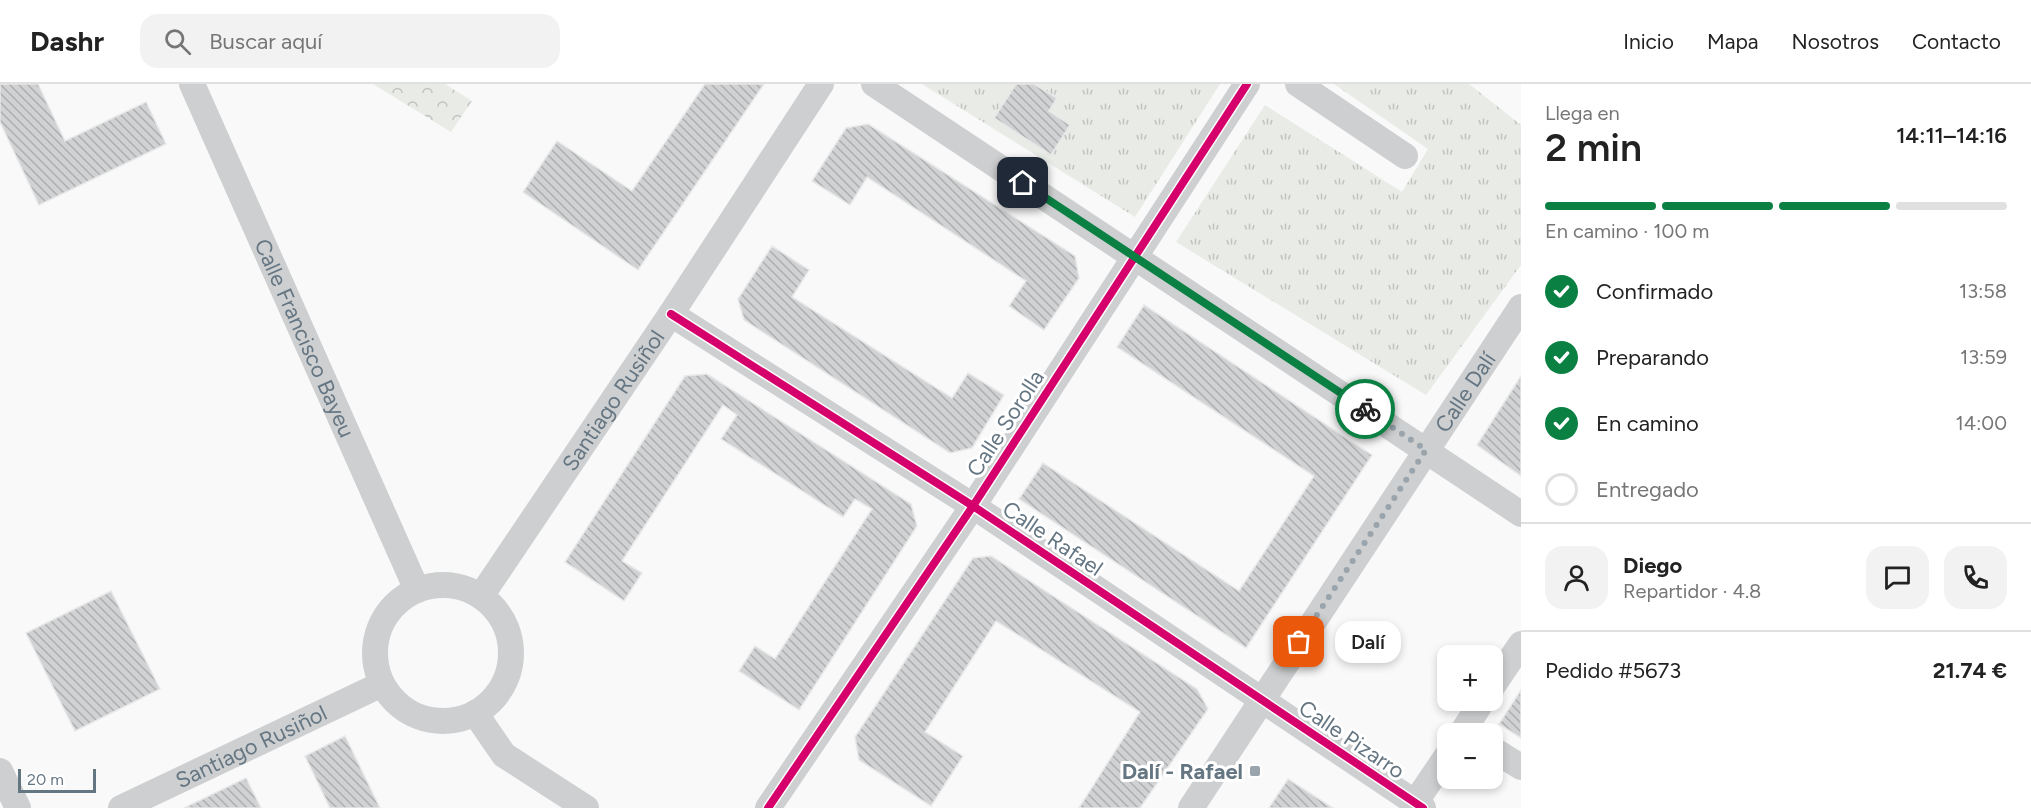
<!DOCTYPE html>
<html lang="es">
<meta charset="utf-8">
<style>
:root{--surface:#fff;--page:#f2f2f2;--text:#222;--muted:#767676;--line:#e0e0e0;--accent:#0b8043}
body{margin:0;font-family:Figtree,sans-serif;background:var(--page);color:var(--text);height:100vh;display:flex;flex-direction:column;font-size:22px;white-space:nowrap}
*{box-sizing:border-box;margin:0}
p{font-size:20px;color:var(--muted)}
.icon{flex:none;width:33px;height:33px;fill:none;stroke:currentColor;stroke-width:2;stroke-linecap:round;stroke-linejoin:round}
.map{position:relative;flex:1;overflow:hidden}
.drawer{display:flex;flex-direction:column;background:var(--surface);width:510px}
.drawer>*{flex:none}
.fabs{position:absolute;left:1437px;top:561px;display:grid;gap:12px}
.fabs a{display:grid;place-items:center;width:66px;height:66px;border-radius:12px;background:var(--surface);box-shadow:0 3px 9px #0003;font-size:30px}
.scale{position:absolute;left:18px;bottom:15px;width:78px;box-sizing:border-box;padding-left:6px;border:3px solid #657683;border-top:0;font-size:16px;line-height:21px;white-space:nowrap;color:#657683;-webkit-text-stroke:4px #fff;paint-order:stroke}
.pin{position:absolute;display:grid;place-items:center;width:51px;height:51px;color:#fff;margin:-26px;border-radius:12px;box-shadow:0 3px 9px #0006}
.courier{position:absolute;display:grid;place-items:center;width:60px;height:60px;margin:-30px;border:4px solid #0b8043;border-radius:50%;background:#fff;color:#222;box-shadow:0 2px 8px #0007}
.bubble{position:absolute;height:42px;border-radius:18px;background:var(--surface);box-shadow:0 3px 9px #0003;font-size:20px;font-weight:600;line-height:42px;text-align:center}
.headline em{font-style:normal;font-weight:600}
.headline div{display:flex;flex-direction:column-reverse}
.headline{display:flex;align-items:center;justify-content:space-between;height:102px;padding:0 24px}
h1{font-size:39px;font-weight:600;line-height:45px}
.bar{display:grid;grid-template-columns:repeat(4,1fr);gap:9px 6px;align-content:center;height:72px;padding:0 24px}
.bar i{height:8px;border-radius:4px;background:var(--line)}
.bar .selected{background:var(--accent)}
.bar p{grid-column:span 4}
.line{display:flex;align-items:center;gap:15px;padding:0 24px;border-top:2px solid var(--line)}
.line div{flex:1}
.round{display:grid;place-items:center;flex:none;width:63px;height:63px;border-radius:18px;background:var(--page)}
ol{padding:0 24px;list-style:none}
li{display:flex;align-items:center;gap:18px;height:66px}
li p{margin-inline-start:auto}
li .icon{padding:6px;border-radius:50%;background:var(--accent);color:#fff;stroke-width:4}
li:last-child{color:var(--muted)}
li i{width:33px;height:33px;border:3px solid var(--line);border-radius:50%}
header{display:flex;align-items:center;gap:36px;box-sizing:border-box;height:84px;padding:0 30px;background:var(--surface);border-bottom:2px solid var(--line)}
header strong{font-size:28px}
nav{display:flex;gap:33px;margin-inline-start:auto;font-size:21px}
.search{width:420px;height:54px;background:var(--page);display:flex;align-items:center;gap:15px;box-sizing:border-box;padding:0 21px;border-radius:18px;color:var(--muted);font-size:22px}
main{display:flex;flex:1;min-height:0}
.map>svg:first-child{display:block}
.grass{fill:url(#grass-tufts)}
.park{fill:url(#park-crowns)}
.building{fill:url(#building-back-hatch);stroke:#e8e8e8;stroke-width:1.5}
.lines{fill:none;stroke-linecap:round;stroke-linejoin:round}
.minor{stroke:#cecfd0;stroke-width:26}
.cycleway-casing{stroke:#fff;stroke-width:11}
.cycleway{stroke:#d6006c;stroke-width:8}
.done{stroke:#99a4ac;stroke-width:6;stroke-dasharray:0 10.8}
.route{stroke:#0b8043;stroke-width:8}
.poi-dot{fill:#99a4ac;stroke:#fff;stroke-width:2}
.labels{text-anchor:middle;stroke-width:6;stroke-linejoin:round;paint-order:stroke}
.street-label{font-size:22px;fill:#657683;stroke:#fff}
.poi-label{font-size:22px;font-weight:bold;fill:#657683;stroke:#fff;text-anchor:end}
</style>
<header>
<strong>Dashr</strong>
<div class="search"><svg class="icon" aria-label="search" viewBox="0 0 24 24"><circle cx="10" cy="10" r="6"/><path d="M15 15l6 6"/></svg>Buscar aquí</div>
<nav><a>Inicio</a><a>Mapa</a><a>Nosotros</a><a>Contacto</a></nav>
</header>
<main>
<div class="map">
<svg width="1521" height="724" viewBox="0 0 1521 724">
<defs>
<pattern id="grass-tufts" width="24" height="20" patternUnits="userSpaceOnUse" patternTransform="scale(1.5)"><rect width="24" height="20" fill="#e8ebe6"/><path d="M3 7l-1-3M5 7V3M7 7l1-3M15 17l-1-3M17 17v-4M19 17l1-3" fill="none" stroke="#c0c3c0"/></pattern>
<pattern id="park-crowns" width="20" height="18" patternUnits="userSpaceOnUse" patternTransform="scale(1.5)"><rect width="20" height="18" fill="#e8ebe6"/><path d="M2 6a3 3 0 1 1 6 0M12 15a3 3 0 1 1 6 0" fill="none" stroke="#c0c3c0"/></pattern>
<pattern id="building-back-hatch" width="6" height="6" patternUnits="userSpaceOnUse" patternTransform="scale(1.5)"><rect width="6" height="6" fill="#d0d2d3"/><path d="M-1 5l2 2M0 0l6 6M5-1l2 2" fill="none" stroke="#acafb1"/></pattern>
</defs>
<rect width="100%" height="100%" fill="#f9f9f9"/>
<g class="grass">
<polygon points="922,0 1220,0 1135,133"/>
<polygon points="1334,0 1469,0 1521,41 1521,181 1426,311 1176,158 1265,21 1402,108 1428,65"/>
</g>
<polygon class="park" points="373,0 445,0 472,17 451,48"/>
<g class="building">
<polygon points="0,0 38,0 65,57 146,18 166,60 39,121 0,38"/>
<polygon points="705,0 764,0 638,186 523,108 557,57 632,107"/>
<polygon points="1016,0 1034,0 1057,14 1049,27 1070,41 1051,71 994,34"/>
<polygon points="868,40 1075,172 1079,194 1044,246 1009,222 1026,197 867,93 850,121 812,97 846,44"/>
<polygon points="772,162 809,186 792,213 952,314 968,289 1004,311 972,364 950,369 744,236 738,215"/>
<polygon points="1144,221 1372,371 1246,564 1019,415 1043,379 1239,507 1314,392 1117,263"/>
<polygon points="707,290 911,420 917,442 799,626 739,587 755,562 775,575 872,425 855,415 843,433 721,355 737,331 723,321 622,477 642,489 624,517 565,478 685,292"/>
<polygon points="1521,292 1521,392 1477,361"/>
<polygon points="991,472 1197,605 1208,625 1140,724 1079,724 1140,628 996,537 925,648 963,672 931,722 859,676 855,653 973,474"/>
<polygon points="111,507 160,605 75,647 26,549"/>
<polygon points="1521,606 1521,654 1499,640"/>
<polygon points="345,652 380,724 330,724 305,672"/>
<polygon points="246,694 261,724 184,724"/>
<polygon points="1288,695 1333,724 1269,724"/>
</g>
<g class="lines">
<g class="minor">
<path id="s1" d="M192 0 417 506"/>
<polyline points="874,0 1521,430"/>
<polyline points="1298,0 1405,72"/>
<polyline points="671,230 973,422 1423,724"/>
<circle cx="443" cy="569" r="68"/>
<path id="s2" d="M481 512 671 230 821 0"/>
<polyline points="1492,603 1521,560"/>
<polyline points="475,629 504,671 586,724"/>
<polyline points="1461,650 1483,616"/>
<polyline points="1492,665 1521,683"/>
<polyline points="0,687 18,724"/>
<polyline points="1415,719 1448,670"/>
<path id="s3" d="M121 724 382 600"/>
<polyline points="768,724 973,422 1247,0"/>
<path id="s4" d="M1191 724 1521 223"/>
</g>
<defs>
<g id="cycleway">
<polyline points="671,230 973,422 1423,724"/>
<polyline points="768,724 973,422 1247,0"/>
</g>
</defs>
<use href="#cycleway" class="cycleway-casing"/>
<use href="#cycleway" class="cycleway"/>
</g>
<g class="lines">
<polyline class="done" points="1299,558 1426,366 1365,325"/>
<polyline class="route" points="1023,99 1365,325"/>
</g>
<rect class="poi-dot" x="1249" y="681" width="12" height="12" rx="3"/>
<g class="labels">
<g class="street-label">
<text dy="8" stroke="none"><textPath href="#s1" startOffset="278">Calle Francisco Bayeu</textPath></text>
<text dy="8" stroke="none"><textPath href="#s4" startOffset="498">Calle Dalí</textPath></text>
<text dy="8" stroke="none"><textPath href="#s2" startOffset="236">Santiago Rusiñol</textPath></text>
<text transform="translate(1005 339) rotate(-57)" y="8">Calle Sorolla</text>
<text transform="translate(1053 454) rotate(34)" y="8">Calle Rafael</text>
<text transform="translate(1352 655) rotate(34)" y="8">Calle Pizarro</text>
<text dy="8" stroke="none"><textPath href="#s3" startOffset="144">Santiago Rusiñol</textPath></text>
</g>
<g class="poi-label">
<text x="1243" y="695">Dalí - Rafael</text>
</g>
</g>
</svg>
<div class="fabs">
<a>+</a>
<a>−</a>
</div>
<div class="scale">20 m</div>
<div class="pin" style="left:1299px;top:558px;background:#ea580c"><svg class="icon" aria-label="bag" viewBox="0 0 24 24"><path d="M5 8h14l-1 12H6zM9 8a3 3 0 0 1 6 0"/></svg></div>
<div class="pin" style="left:1023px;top:99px;background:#1f2937"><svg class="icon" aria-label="home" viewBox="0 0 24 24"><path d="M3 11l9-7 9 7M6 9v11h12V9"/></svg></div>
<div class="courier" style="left:1365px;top:325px"><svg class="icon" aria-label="bike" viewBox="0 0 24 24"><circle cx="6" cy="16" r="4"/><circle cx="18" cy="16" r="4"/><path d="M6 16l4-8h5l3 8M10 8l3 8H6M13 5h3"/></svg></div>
<div class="bubble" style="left:1335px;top:537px;width:66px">Dalí</div>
</div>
<section class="drawer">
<div class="headline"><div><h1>2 min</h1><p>Llega en</p></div><em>14:11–14:16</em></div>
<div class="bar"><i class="selected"></i><i class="selected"></i><i class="selected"></i><i></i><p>En camino · 100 m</p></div>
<ol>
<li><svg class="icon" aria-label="check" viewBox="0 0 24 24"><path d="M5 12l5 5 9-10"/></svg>Confirmado<p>13:58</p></li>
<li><svg class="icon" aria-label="check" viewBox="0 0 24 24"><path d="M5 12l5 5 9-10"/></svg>Preparando<p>13:59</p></li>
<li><svg class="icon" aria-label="check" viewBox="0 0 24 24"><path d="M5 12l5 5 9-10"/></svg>En camino<p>14:00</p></li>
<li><i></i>Entregado</li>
</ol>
<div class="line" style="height:108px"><a class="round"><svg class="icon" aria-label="person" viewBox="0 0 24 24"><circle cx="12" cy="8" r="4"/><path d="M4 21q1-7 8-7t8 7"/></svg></a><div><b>Diego</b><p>Repartidor · 4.8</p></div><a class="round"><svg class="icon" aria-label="chat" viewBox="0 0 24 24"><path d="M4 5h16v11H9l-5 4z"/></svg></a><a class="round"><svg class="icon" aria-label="phone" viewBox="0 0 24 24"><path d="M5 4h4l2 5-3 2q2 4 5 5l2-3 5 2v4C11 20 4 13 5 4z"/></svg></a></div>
<div class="line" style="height:78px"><div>Pedido #5673</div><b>21.74 €</b></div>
</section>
</main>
